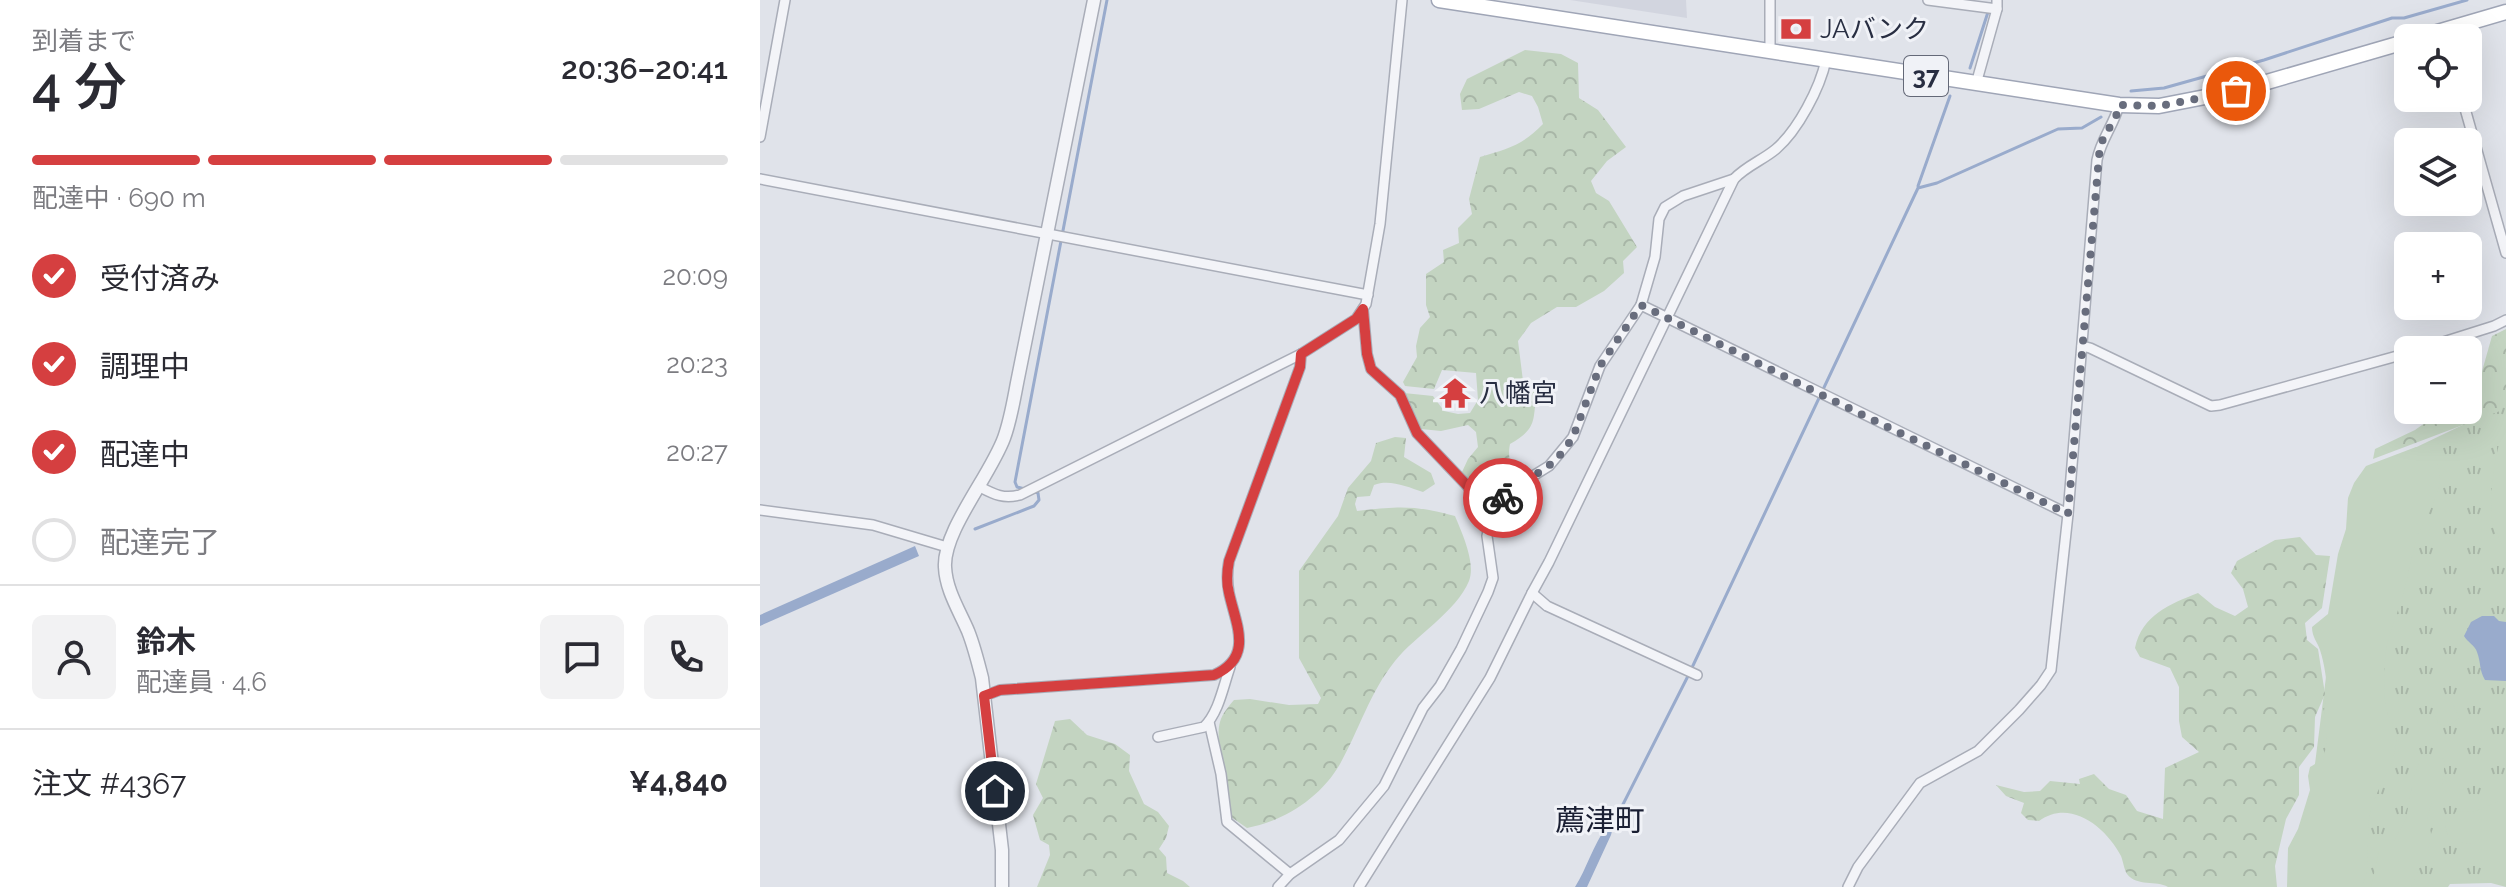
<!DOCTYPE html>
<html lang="ja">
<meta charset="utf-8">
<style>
:root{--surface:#fff;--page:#f2f2f3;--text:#2b2b33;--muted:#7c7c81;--line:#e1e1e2;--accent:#d53f40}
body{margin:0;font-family:Raleway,"Noto Sans JP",sans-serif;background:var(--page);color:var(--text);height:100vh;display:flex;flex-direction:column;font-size:30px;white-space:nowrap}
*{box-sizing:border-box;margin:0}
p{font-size:26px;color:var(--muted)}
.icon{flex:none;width:44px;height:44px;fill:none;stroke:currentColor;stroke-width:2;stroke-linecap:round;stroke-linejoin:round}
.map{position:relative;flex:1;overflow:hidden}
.details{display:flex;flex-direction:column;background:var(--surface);width:760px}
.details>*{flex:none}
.controls{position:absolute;left:1634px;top:24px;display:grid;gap:16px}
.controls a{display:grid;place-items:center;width:88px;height:88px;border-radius:12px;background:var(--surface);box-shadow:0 8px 32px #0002;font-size:40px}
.pin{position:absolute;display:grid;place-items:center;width:68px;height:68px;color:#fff;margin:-34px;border:4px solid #fff;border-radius:50%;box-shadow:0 2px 8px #0007}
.courier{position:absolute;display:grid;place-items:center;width:80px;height:80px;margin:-40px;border:6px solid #d53f40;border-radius:50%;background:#fff;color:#222;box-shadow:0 2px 10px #0007}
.head em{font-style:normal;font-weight:600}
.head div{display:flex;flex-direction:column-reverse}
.head{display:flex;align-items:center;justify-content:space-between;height:136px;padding:0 32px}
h1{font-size:52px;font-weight:600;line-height:60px}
.bar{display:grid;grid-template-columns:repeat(4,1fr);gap:12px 8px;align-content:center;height:96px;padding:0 32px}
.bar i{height:10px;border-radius:6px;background:var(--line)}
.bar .on{background:var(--accent)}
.bar p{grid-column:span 4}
.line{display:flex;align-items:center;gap:20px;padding:0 32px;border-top:2px solid var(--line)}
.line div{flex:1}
.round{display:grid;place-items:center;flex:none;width:84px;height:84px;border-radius:12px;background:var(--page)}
ol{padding:0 32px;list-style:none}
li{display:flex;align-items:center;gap:24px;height:88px}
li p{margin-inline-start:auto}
li .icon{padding:8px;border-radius:50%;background:var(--accent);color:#fff;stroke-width:4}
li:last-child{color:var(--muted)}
li i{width:44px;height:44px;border:4px solid var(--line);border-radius:50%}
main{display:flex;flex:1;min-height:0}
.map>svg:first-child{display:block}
.built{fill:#d2d5df}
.grass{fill:url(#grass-tufts)}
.forest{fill:url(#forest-crowns)}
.pitch{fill:#c3d4c1}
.water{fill:#99abcc}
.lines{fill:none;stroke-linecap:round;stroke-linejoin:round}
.stream{stroke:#99abcc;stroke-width:3}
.minor-casing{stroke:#a9adb8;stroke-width:12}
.tertiary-casing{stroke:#a9adb8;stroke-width:15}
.primary-casing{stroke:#9fa5b6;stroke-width:17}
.minor{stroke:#f3f4f8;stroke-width:9}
.tertiary{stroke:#f3f4f8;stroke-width:12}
.primary{stroke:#fff;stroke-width:14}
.done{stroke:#686d7d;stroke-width:8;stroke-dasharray:0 14.4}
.route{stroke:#d53f40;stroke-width:10}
.labels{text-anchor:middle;stroke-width:6;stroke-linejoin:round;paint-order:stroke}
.shield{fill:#f0f2f7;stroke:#646978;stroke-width:2}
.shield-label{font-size:24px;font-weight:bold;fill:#282e42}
.poi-label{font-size:26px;fill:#282e42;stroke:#f0f2f7;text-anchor:start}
.quarter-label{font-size:30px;fill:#1a1f33;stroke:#f0f2f7}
</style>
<main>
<section class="details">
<div class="head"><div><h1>4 分</h1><p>到着まで</p></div><em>20:36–20:41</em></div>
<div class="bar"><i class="on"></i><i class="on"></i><i class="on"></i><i></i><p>配達中 · 690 m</p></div>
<ol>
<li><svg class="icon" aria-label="check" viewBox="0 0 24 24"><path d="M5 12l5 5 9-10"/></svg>受付済み<p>20:09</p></li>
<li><svg class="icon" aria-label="check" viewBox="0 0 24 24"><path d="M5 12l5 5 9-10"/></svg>調理中<p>20:23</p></li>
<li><svg class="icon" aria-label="check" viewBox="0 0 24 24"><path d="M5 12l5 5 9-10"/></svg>配達中<p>20:27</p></li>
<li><i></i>配達完了</li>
</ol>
<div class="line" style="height:144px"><a class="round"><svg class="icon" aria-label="person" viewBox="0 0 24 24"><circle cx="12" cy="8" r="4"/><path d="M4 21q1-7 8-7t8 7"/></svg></a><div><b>鈴木</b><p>配達員 · 4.6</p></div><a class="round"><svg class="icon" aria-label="chat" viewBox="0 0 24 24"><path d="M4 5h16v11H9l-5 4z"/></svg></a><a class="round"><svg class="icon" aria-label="phone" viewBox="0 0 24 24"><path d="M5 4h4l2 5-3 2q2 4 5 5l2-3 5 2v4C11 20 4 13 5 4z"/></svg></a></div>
<div class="line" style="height:104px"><div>注文 #4367</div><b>¥4,840</b></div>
</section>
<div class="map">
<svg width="1746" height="887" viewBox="0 0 1746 887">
<defs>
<pattern id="grass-tufts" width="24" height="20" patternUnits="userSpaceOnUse" patternTransform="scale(2)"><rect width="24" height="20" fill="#c3d4c1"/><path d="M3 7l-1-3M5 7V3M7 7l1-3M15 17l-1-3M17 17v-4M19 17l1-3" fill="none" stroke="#a8b6a7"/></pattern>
<pattern id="forest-crowns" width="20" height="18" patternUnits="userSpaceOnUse" patternTransform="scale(2)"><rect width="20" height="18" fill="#c3d4c1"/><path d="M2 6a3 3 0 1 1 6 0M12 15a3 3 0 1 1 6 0" fill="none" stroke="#a8b6a7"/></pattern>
</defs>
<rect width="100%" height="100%" fill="#e0e3ea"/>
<polygon class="built" points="810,0 926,0 927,18"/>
<polygon class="grass" points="1746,389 1746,887 1731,883 1690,884 1688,887 1535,887 1547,827 1568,661 1642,454 1711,421"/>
<g class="forest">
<path d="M765 50 801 54 818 63 819 98 838 110 866 147 847 161 831 181 836 193 849 201 877 247 863 261 864 273 844 291 816 307H797L771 323 758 341 763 381H775L779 387C770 417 782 426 750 444 747 460 752 461 752 475 753 481 749 488 744 492 727 505 713 483 702 472L708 459 718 447 716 432 708 425 681 431 661 429 643 396 644 393 673 396 684 411 698 414 710 413 718 400 716 373 682 370 674 389 645 386 643 382 657 357 656 346 660 328 670 317 666 305V274L684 262 683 250 699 243 698 228 712 214 709 199 720 157C747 149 763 145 783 124L778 107 772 96 759 92 719 109 702 110 700 94 707 79Z"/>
<polygon points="1746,329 1746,402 1740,411 1613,459 1615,449 1655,430 1683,410 1708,410 1708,399 1715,396 1732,336"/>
<path d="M635 437 646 438 644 457 671 473 675 484 663 492C647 487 630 479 614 485L610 496 597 497 595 504 597 511C639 506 654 505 695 516 702 533 716 563 709 581 696 612 656 635 635 661 610 692 599 730 580 764 561 797 525 821 487 828L471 817C468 794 454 741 460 722 462 714 469 706 474 700L490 699 529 705 558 704 561 698 539 658V571L578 516 588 488 611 461 616 443Z"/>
<path d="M1540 537 1556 555 1570 556 1562 608 1545 623 1547 640 1558 649 1565 694 1555 717 1554 747 1539 767V795L1526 819 1515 866 1517 887H1408C1396 880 1377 887 1367 874 1364 869 1363 861 1361 856 1346 827 1310 798 1279 821L1268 820 1261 813 1264 803 1246 796 1236 785 1264 792 1280 791 1290 781 1320 784 1319 779 1334 774 1349 789 1366 795 1377 811 1403 819 1405 768 1439 752 1422 737 1419 721V687L1410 668 1380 657 1375 648C1382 615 1410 604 1438 593L1455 607 1475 616 1488 607 1483 589 1471 573 1477 561 1515 540Z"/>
<polygon points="310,719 327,735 355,744 370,755 369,771 384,804 398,812 409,826 406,838 399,849 406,857 407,873 423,881 430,887 277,887 290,855 289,845 280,840 273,815 283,798 276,784 295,721"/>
</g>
<g class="pitch">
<path d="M1746 426V554C1742 543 1734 530 1732 519 1729 497 1735 445 1746 426Z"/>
<path d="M1656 447 1674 454C1691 492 1664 511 1655 545 1650 563 1647 581 1642 598 1637 614 1631 629 1627 645 1624 660 1623 698 1627 712 1629 720 1636 727 1636 734 1639 761 1618 784 1611 809 1604 834 1613 863 1602 887H1527L1528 848 1538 829 1550 790 1548 776 1550 767C1575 755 1564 732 1564 711 1564 705 1567 699 1567 693 1567 680 1564 662 1560 650 1557 641 1552 637 1552 627L1568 614 1578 554 1586 529 1588 498 1594 483 1606 466Z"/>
<polygon points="1681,701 1691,701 1700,718 1687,726 1678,724 1675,713"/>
<polygon points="1662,754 1685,759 1682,787 1672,801 1667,818 1671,833 1669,846 1651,887 1611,887 1619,851 1634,841 1646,819 1653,780"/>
<polygon points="1739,801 1746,801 1746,871 1722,855 1711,844 1695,841 1688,836 1685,825 1696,812 1715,811"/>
</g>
<g class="water">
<polygon points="155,546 159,556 0,626 0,615"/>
<path d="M1722 616H1734L1739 621 1746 622V681L1725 680C1719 670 1721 662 1717 652 1715 645 1707 642 1704 636L1711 622Z"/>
<path d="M847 826 853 827 851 835 827 887H815C827 868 833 845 847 826Z"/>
</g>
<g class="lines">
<g class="stream">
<polyline points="1210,68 1228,12"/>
<polyline points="1371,91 1404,88 1504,60 1632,18 1644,18 1707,0"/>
<polyline points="1158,186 1190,96"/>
<polyline points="265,489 257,487 255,482 347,0"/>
<polyline points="215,529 274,506 279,500 278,493 272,491"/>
<polyline points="850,830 929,674 1158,188 1177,183 1298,129 1322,128 1341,117"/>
</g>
<defs>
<g id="minor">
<polyline points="1010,0 1010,51"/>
<polyline points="1168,0 1237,9"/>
<polyline points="1216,84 1237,9 1237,0"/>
<polyline points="1702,98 1746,253"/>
<polyline points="0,137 25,0"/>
<polyline points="0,179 608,295"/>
<polyline points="881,305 1308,514"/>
<polyline points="603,309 607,354 611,369 640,395 657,433 718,497 737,508"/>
<polyline points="1322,346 1330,348 1451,406 1460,405 1648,353"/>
<polyline points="1658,350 1734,326 1746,320"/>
<path d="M220 487C235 495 244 499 260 495L541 354 596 319 606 304 620 224 642 0"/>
<polyline points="0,510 113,525 187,547"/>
<polyline points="772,593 787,606 937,675"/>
<path d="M224 696 240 690 454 675C494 657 476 625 469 593 467 582 467 571 469 561L540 367 541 354"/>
<polyline points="449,722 461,774 467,822 530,874"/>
<path d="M398 737 444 727C459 712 463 687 470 667"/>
<polyline points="518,887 530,874 579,840 624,786 663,708 680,686 701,649 728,592 733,578 727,536 731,517 740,502 752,489 789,466 813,437 840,366 881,305 895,257 899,219 905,207 923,196 974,179"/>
<path d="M599 887 730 678 772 593 789 562 974 179C986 166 1003 160 1016 149 1038 130 1060 88 1066 60"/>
<path d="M1088 887 1098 867 1160 783 1218 751 1259 710 1281 685 1291 670 1308 514 1337 160C1341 139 1354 125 1359 105"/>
</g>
<path id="tertiary" d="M242 887V850L222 678C218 662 214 646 208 631 199 610 186 590 185 567 183 531 230 476 244 438 251 419 254 398 258 378L334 0"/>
<g id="primary">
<polyline points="679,0 1359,105 1399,106 1476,91 1648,41"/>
<polyline points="1657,38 1746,12"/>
</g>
</defs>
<use href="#minor" class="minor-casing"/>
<use href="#tertiary" class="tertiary-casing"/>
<use href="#primary" class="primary-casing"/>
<use href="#minor" class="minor"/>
<use href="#tertiary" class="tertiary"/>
<use href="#primary" class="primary"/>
</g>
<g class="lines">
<path class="done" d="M743 498C756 485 772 478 787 467 797 460 806 448 813 437L840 366 881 305 1074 401 1308 514 1340 145 1357 114 1359 105 1399 106 1476 91"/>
<path class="route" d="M235 791 224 696 240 690 454 675C494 657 476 625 469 593 466 582 467 571 469 561L540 367 541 354 596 319 603 309 607 354 611 369 640 395 657 433 718 497 737 508 743 498"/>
</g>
<defs>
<symbol id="bank-bare" viewBox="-9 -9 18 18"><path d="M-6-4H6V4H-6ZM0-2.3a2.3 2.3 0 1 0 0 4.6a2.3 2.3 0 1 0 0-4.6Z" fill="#d53f40" stroke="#f0f2f7" stroke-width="2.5" paint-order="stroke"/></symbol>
<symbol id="temple-bare" viewBox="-9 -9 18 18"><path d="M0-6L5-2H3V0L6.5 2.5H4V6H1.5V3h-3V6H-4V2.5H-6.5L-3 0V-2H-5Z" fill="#d53f40" stroke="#f0f2f7" stroke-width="2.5" paint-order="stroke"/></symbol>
</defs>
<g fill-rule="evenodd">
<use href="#bank-bare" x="1014" y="7" width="44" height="44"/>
<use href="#temple-bare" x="673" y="371" width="44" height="44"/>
</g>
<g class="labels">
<rect class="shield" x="1144" y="56" width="44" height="40" rx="6"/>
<g class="shield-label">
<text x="1166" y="84">37</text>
</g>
<g class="poi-label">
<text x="1060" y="38">JAバンク</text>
<text x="719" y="402">八幡宮</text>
</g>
<g class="quarter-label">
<text x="840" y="831">薦津町</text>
</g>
</g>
</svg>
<div class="controls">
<a><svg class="icon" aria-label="locate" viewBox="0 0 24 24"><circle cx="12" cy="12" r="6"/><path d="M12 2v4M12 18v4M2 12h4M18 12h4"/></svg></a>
<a><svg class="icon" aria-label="layers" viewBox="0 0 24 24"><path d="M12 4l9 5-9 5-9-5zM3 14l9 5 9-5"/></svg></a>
<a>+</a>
<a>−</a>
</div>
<div class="pin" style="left:1476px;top:91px;background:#ea580c"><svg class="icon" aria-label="bag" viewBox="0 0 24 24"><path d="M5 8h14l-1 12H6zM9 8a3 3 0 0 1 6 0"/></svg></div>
<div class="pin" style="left:235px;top:791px;background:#1f2937"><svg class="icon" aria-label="home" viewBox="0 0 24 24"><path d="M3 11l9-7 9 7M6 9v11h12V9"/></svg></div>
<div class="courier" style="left:743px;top:498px"><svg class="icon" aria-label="bike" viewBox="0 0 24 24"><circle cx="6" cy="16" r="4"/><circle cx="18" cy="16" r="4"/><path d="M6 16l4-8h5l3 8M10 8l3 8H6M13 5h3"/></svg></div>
</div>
</main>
